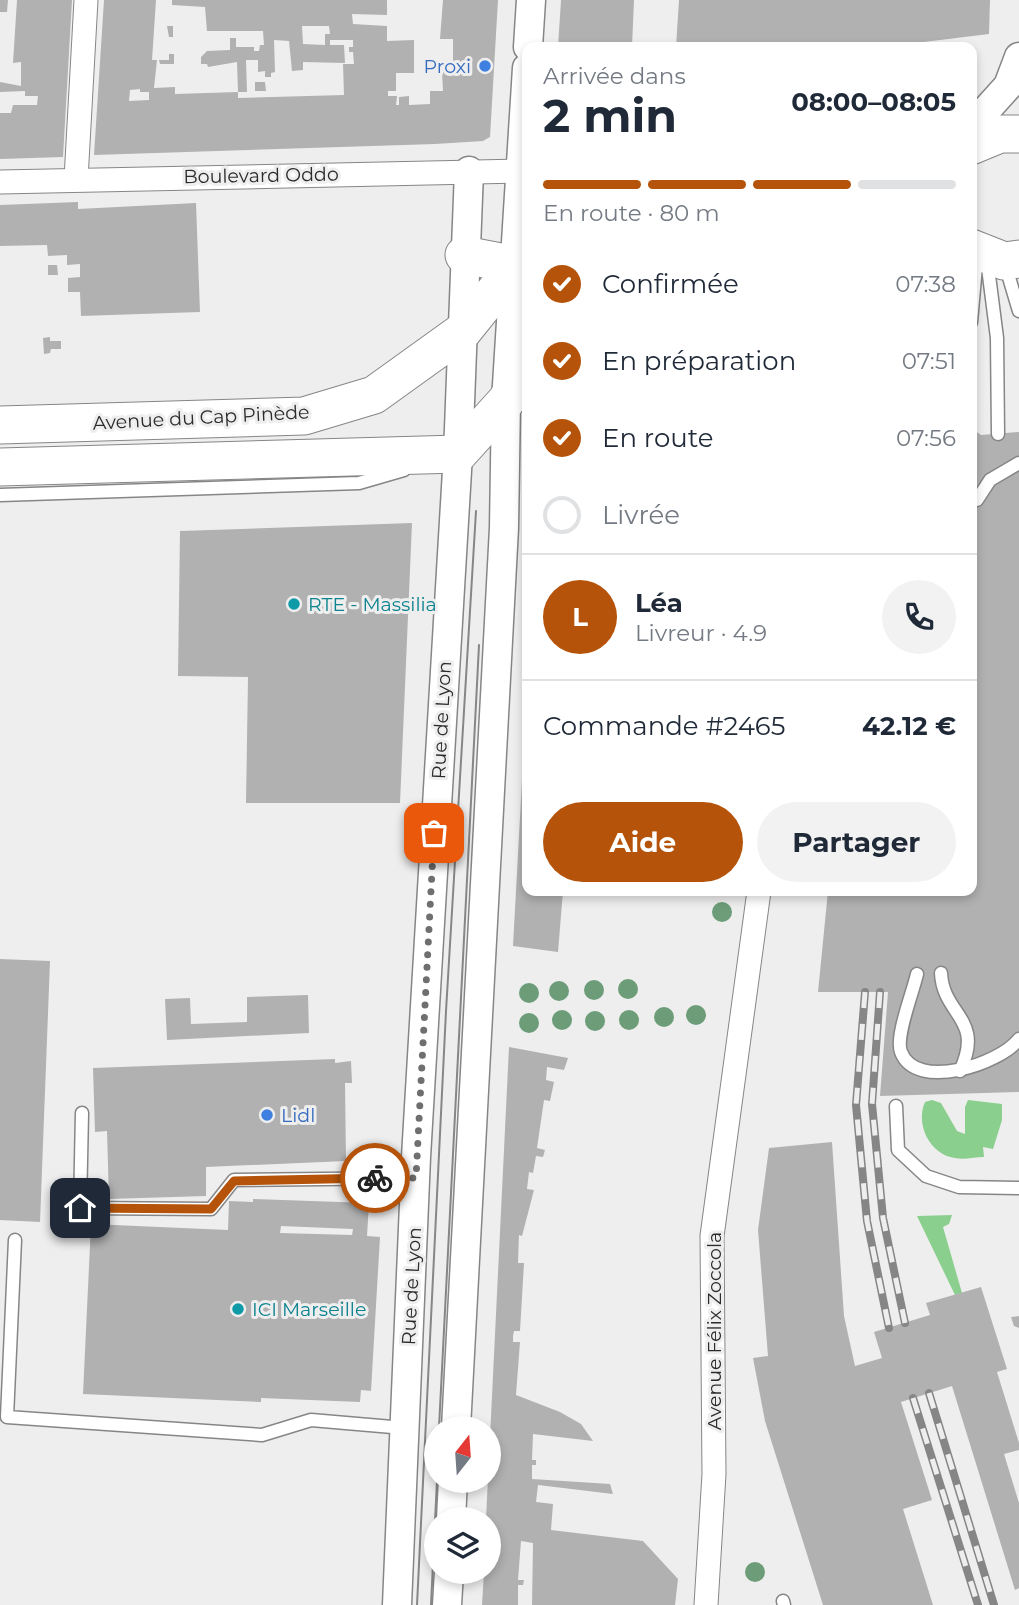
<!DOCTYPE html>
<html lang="fr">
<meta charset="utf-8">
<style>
:root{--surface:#fff;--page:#f2f2f3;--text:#1f2937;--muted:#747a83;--line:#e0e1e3;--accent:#b45309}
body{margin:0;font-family:Montserrat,sans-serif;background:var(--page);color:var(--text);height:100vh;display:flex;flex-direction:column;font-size:26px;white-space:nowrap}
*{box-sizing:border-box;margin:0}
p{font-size:23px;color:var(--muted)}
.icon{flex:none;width:38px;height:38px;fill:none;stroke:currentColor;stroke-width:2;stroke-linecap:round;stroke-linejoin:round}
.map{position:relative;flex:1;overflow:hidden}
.details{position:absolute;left:522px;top:42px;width:455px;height:854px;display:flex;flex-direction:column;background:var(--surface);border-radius:14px;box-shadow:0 4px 10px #0003}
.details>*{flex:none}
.needle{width:46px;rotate:17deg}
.fabs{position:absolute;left:424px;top:1416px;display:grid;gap:14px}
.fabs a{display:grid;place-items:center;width:77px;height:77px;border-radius:50%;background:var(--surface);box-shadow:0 4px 10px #0003;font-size:35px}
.pin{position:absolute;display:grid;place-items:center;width:60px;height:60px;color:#fff;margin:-30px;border-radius:14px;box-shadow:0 4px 10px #0006}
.courier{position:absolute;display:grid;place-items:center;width:70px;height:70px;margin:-35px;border:5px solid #b45309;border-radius:50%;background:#fff;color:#222;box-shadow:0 2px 9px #0007}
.headline em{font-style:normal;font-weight:700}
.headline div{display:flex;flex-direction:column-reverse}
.headline{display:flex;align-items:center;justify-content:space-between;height:119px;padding:0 21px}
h1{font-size:46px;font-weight:700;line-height:52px}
.bar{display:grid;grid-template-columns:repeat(4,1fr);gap:10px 7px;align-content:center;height:84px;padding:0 21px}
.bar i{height:9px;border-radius:5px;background:var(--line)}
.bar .selected{background:var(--accent)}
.bar p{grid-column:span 4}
.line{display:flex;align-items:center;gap:18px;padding:0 21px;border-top:2px solid var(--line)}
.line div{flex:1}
.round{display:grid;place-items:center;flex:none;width:74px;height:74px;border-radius:37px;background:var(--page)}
ol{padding:0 21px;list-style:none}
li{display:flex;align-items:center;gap:21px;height:77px}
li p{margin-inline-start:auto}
li .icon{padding:7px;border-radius:50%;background:var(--accent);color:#fff;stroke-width:4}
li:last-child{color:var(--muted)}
li i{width:38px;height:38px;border:4px solid var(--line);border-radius:50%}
.action{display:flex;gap:14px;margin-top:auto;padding:14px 21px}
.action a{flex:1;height:80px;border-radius:42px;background:var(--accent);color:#fff;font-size:28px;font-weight:700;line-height:80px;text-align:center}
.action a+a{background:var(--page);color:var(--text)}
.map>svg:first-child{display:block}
.green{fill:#8acf8d}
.building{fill:#b2b1b2;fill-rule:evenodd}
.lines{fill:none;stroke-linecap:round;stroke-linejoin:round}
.service-casing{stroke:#868687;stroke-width:15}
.minor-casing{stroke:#868687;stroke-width:25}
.tertiary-casing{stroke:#868687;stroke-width:31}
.primary-casing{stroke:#868687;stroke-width:39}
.service{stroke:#fff;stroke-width:12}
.minor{stroke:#fff;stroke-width:23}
.tertiary{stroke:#fff;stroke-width:28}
.primary{stroke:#fff;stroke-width:37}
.tram{stroke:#868687;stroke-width:2}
.rail-casing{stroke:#868687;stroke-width:8}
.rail{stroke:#eeeeef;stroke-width:5;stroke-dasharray:16;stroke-linecap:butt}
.tree{fill:#6c9d78}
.done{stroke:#6f6f70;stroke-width:7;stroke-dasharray:0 12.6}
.route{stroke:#b45309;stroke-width:9}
.shop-dot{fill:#3f7fe0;stroke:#eeeeef;stroke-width:2.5}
.culture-dot{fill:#0f9aa8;stroke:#eeeeef;stroke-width:2.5}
.labels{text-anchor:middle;stroke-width:6;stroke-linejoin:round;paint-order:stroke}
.shop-label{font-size:19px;fill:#366cbe;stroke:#eeeeef;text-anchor:end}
.street-label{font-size:19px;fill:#2b2b2c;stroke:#eeeeef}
.culture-label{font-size:19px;fill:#0d838f;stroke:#eeeeef;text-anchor:start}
</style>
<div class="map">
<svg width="1019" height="1605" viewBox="0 0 1019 1605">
<rect width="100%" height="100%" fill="#eeeeef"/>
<g class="green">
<path d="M932 1100 941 1103 957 1131 965 1134V1107L968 1100 1002 1104V1120L993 1149 983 1147 984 1157C975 1157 964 1160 955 1158 930 1155 915 1124 925 1102Z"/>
<polygon points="952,1215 949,1224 943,1227 962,1293 955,1295 917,1216"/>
</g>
<g class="building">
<polygon points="0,0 8,0 7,12 0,12"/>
<polygon points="17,0 72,0 63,157 0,159 0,113 11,113 13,105 37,105 38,96 25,96 25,91 0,92 0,82 21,86 21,62 13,63"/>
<path d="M104 0H156L152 60H157L154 88 175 87V94L238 92 237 62 208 67 207 64H201V57L207 51 230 50V38H236V47H254V51H259L260 45H264L263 31H207L205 7 172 5V0H387V15L352 14 353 24 387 26V41L414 40V73H396V91H388V96H397L396 105H399V97L409 96V105L430 104V91H443L442 72H453V39H440L443 0H498L490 137 483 141 435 144 94 155ZM302 26H329L330 34H325V45L303 44ZM274 40 289 41 292 71 303 70V62L345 63 344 45H330V40H353V47H349V52H353L354 64H343L344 95 238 98V92H247L246 60H258V72L265 71V77H271V73L275 72ZM140 89V92H149V100L129 101 130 90Z"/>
<polygon points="561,0 634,0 632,47 558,47"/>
<polygon points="679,0 990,0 989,34 883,47 676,47"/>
<polygon points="167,26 173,26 173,37 169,37"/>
<polygon points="169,54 174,54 174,64 160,64 159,60 169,60"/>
<polygon points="255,82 265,82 266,91 255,91"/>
<polygon points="78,202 78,209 196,203 200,312 81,316 80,292 68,292 68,278 80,277 80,264 67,265 67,255 48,256 47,245 0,246 0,205"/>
<polygon points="48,265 57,265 58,275 48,275"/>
<polygon points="50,337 50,341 61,341 61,349 51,349 50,353 44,354 43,338"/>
<polygon points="971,378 976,378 974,430 981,435 1019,432 1019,1092 880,1096 888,992 818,992 828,891 971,891"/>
<polygon points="412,523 400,803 246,803 248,677 178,676 180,531"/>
<polygon points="525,725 527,891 563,891 558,952 513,946"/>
<polygon points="0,959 50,961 40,1222 0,1220"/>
<polygon points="308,995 309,1033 167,1040 165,999 190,998 191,1024 247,1022 247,997"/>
<polygon points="509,1047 568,1058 564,1070 547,1067 546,1080 554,1082 550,1101 544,1100 537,1148 545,1150 543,1157 536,1156 533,1173 529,1172 527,1189 534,1190 522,1236 519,1235 518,1263 524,1263 520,1331 514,1331 513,1336 513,1342 520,1342 516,1395 560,1412 581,1424 593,1441 533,1434 532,1460 536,1460 536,1465 532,1465 532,1479 610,1484 613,1494 538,1485 536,1502 553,1504 551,1530 643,1541 678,1579 675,1605 532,1605 533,1543 521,1541 518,1580 524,1580 523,1585 518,1585 518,1605 482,1605 484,1572 488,1572 488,1519 486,1519"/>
<polygon points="335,1059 335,1063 351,1061 352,1083 345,1083 346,1161 206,1167 206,1196 109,1199 107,1131 95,1132 93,1068"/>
<polygon points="832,1142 844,1316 855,1366 882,1358 874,1332 930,1315 926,1303 981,1287 1007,1369 997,1372 1019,1443 1019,1450 1004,1454 1019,1503 1019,1588 1015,1590 952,1386 901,1402 932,1500 903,1509 933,1605 823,1605 765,1421 753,1358 768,1356 758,1230 769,1148"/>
<path d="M253 1199 369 1203 367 1236 380 1237 371 1391 361 1390 360 1402 261 1398V1402L83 1394 91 1224 228 1230 229 1201 253 1202ZM281 1226 353 1229 352 1235 280 1233Z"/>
<polygon points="1019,1316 1019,1328 1014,1326 1011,1317"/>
</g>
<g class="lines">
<defs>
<g id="service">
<polyline points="987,260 997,338 998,434"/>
<polyline points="1005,264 1019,311"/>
<polyline points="971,322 977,255"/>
<polyline points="0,495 359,483 404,470"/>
<polyline points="977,500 990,480 1019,463"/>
<path d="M941 973C943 1016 985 1018 960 1071"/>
<path d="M917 974C913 992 895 1037 901 1052 916 1092 1000 1064 1019 1039"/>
<polyline points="896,1106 898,1150 926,1176 959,1187 1019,1188"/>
<polyline points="82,1113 80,1208 211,1209 234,1180 416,1178"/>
<polyline points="15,1240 7,1417 262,1435 311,1420 404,1428"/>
<polyline points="783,1601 784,1605"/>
</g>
<g id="minor">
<polyline points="76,179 86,0"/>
<polyline points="0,182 527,171"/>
<polyline points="706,1605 714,1474 712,1236 759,891"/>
</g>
<g id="tertiary">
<polyline points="528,47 531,0"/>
<polyline points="971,127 1008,86 1019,57"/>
<polyline points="456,1428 504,528 506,401 527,68"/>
<polyline points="451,1519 453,1480"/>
<polyline points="397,1605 416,1157 458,454 469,171"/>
<polyline points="447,1605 449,1572"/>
</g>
<g id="primary">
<polyline points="971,146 1000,134 1019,134"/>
<polyline points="971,248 1004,261 1019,259"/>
<polyline points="464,255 516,265 527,264"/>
<polyline points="0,425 304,416 374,395 463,331 516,265 527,259"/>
<polyline points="0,467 458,454 506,401 527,367"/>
</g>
</defs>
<use href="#service" class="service-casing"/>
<use href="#minor" class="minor-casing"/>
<use href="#tertiary" class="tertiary-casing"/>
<use href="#primary" class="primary-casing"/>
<use href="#service" class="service"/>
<use href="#minor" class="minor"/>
<use href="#tertiary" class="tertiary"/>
<use href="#primary" class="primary"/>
<g class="tram">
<polyline points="439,1428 479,645"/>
<polyline points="417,1605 446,1011 476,511"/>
<polyline points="431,1605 437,1480"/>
</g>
<defs>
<g id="rail">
<polyline points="865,992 856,1105 867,1221 889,1328"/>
<polyline points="880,992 872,1104 883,1218 905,1323"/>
<polyline points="929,1393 994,1605"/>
<polyline points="913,1398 978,1605"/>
</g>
</defs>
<use href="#rail" class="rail-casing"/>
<use href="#rail" class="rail"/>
</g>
<g class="tree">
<circle cx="722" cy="912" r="10"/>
<circle cx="628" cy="989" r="10"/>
<circle cx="594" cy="990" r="10"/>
<circle cx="559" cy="991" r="10"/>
<circle cx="529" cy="993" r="10"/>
<circle cx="696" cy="1015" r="10"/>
<circle cx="664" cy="1017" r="10"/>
<circle cx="562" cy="1020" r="10"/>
<circle cx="629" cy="1020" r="10"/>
<circle cx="595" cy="1021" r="10"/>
<circle cx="529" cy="1023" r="10"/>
<circle cx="755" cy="1572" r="10"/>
</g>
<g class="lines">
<polyline class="done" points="375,1178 416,1178 434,833"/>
<polyline class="route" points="80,1208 211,1209 234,1181 375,1178"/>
</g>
<g class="shop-dot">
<circle cx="485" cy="66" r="7"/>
<circle cx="267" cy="1115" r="7"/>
</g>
<g class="culture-dot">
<circle cx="294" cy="604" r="7"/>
<circle cx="238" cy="1309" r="7"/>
</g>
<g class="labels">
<g class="shop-label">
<text x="471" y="73">Proxi</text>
<text x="281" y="1122" text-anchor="start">Lidl</text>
</g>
<g class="street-label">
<text transform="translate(261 175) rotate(-1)" y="7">Boulevard Oddo</text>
<text transform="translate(201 417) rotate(-3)" y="7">Avenue du Cap Pinède</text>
<text transform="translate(441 720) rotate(-87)" y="7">Rue de Lyon</text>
<text transform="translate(411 1286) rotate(-87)" y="7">Rue de Lyon</text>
<text transform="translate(714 1331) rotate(-90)" y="7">Avenue Félix Zoccola</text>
</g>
<g class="culture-label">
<text x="308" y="611">RTE - Massilia</text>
<text x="252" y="1316">ICI Marseille</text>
</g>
</g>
</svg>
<div class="fabs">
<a><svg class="needle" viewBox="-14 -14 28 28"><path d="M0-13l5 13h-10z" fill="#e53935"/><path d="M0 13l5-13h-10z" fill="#747a83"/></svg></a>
<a><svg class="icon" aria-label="layers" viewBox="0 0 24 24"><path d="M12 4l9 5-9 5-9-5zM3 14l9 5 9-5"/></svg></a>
</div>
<div class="pin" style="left:434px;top:833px;background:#ea580c"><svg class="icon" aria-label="bag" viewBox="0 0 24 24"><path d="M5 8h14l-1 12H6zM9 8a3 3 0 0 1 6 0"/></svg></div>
<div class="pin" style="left:80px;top:1208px;background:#1f2937"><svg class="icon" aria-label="home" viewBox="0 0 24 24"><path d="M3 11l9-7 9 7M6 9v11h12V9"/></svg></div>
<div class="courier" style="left:375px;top:1178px"><svg class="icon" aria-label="bike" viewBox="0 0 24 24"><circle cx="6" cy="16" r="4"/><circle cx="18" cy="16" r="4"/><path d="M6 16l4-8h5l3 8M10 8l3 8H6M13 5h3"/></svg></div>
<section class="details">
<div class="headline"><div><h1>2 min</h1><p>Arrivée dans</p></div><em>08:00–08:05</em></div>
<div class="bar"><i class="selected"></i><i class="selected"></i><i class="selected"></i><i></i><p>En route · 80 m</p></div>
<ol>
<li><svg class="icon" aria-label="check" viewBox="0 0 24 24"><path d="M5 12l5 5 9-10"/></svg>Confirmée<p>07:38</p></li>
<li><svg class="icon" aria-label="check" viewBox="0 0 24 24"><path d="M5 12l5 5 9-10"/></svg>En préparation<p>07:51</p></li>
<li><svg class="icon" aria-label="check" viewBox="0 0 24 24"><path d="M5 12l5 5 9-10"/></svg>En route<p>07:56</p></li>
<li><i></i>Livrée</li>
</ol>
<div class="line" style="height:126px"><b class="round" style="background:var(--accent);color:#fff">L</b><div><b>Léa</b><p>Livreur · 4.9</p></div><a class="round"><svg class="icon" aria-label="phone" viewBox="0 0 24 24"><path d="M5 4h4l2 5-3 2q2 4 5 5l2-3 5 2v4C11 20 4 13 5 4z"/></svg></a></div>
<div class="line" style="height:91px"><div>Commande #2465</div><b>42.12 €</b></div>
<div class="action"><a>Aide</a><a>Partager</a></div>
</section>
</div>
